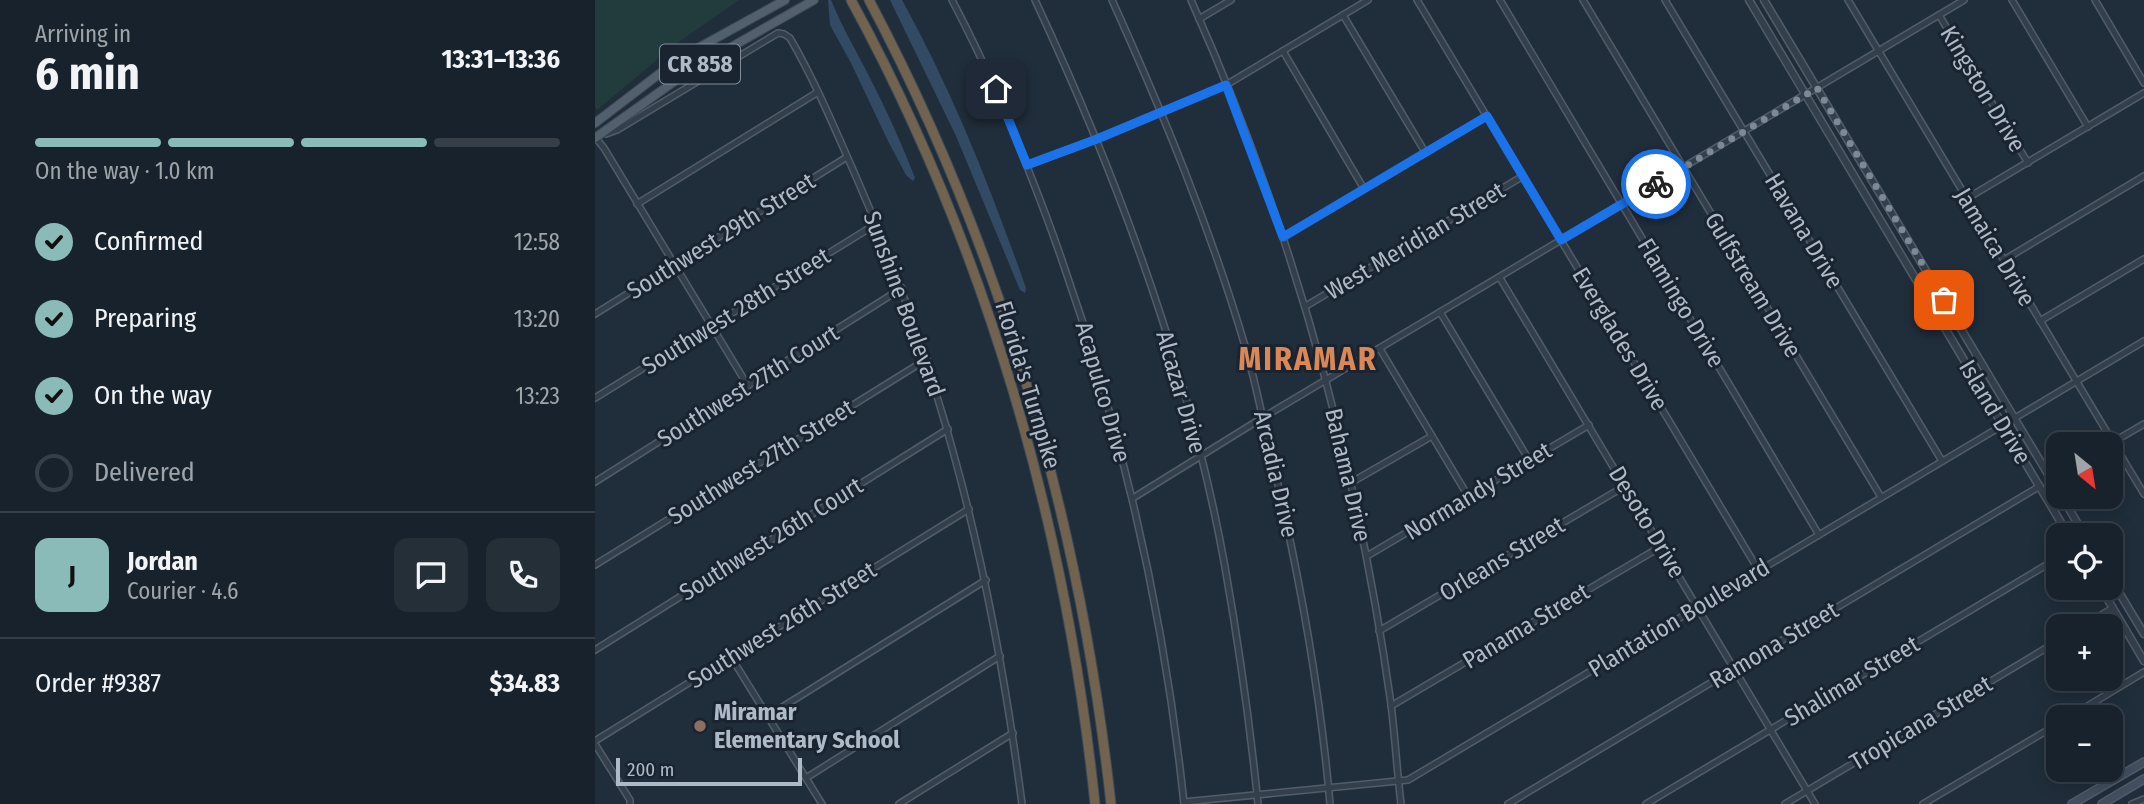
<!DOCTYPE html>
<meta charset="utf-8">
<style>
:root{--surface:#18222c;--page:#252f38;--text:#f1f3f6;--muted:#9fa4a9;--line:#363f48;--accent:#8bbbb9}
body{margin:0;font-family:"Fira Sans Condensed",sans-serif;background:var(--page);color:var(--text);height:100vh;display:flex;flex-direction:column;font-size:26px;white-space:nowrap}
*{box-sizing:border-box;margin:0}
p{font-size:23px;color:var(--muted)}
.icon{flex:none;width:38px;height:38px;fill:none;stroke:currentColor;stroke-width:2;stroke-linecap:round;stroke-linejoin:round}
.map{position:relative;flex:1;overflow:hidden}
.sheet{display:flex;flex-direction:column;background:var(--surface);width:595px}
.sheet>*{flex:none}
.needle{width:46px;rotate:150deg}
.buttons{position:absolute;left:1451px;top:432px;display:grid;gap:14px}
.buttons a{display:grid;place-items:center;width:77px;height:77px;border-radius:14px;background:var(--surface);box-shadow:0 4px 18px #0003,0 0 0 2px var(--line);font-size:35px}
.scale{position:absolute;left:21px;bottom:18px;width:186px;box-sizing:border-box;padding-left:7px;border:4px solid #afbac8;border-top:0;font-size:19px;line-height:24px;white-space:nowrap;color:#afbac8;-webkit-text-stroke:5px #1a2430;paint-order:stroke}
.pin{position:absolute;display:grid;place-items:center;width:60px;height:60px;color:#fff;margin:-30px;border-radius:14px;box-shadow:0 4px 10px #0006}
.courier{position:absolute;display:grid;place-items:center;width:70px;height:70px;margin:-35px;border:5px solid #1a73e8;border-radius:50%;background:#fff;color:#222;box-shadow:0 2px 9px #0007}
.overview em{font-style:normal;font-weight:700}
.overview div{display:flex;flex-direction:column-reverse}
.overview{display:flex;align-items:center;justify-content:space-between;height:119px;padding:0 35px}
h1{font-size:46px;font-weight:700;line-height:52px}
.bar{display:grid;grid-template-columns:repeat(4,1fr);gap:10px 7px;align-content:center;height:84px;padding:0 35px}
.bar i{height:9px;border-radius:5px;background:var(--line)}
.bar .selected{background:var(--accent)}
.bar p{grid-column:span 4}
.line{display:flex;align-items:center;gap:18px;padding:0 35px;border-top:2px solid var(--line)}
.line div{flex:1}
.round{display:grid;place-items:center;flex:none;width:74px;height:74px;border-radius:14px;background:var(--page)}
ol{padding:0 35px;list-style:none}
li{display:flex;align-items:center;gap:21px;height:77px}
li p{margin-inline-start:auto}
li .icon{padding:7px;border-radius:50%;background:var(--accent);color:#111;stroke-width:4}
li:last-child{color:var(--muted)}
li i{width:38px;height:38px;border:4px solid var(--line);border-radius:50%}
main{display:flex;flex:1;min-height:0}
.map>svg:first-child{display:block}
.green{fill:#223b3c}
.water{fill:#334a64}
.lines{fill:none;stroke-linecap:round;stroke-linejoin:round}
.minor-casing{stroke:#525d69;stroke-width:8}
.tertiary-casing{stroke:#525d69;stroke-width:9}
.secondary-casing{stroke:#525d69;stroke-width:10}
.primary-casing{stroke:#3e4855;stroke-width:10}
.motorway-casing{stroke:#3f4a56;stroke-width:11}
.minor{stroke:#343f4c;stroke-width:5}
.tertiary{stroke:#343f4c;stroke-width:6}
.secondary{stroke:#424f5f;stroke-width:7}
.primary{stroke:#525f6c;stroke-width:8}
.motorway{stroke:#726351;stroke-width:9}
.done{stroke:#7d8997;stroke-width:7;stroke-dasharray:0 12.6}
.route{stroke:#1a73e8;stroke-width:9}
.education-dot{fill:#8d6e63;stroke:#1a2430;stroke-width:2.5}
.labels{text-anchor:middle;stroke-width:6;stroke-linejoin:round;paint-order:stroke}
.shield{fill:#1a2430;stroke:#828d9a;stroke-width:2}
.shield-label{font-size:23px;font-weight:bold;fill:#afbac8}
.street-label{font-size:24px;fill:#afbac8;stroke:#1a2430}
.poi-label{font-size:24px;font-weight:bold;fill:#afbac8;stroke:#1a2430;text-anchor:start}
.district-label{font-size:32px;font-weight:bold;letter-spacing:2px;fill:#da8858;stroke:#1a2430}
</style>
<main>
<section class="sheet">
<div class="overview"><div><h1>6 min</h1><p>Arriving in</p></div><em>13:31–13:36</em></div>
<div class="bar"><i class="selected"></i><i class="selected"></i><i class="selected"></i><i></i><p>On the way · 1.0 km</p></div>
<ol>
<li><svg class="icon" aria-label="check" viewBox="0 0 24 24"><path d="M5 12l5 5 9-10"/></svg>Confirmed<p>12:58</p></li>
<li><svg class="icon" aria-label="check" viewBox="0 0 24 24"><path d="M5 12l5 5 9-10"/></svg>Preparing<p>13:20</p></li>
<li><svg class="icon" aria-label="check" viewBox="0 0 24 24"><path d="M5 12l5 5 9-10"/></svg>On the way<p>13:23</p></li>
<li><i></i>Delivered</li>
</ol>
<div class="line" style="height:126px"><b class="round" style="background:var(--accent);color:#111">J</b><div><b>Jordan</b><p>Courier · 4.6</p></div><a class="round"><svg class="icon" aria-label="chat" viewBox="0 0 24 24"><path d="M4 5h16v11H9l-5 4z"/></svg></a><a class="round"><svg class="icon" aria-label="phone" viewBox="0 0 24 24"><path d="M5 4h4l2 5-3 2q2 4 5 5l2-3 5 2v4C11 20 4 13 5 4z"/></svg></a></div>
<div class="line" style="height:91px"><div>Order #9387</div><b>$34.83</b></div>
</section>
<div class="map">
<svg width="1549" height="804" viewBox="0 0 1549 804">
<rect width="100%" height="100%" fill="#202e3b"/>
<polygon class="green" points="0,0 144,0 81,44 2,110 0,106"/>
<g class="water">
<path d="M233 0H236C247 27 262 52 275 78 292 111 307 144 320 178L318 181 311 175 293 141 256 63 235 25Z"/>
<path d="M295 0H307C358 92 396 189 431 288L430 293 425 290 361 136Z"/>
</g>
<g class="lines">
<defs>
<g id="minor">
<path d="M357 0C394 70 422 139 450 213 521 404 568 601 589 804"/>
<path d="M440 0C524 180 595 371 630 567 644 646 655 725 663 804"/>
<path d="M517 0C568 113 615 227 650 346 661 383 668 422 677 459 704 573 725 688 735 804"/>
<path d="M596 0C696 224 762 461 796 704 800 737 802 771 806 804"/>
<polyline points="822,0 1164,571"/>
<polyline points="905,0 1224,535"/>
<polyline points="988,0 1286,497"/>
<polyline points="1070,0 1347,461"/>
<polyline points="1253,0 1549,494"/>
<polyline points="1417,0 1493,127"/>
<polyline points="1500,0 1549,83"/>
<polyline points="748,15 830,152"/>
<polyline points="1344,15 1433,163"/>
<polyline points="604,19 636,0"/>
<polyline points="688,51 769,189"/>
<path d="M11 134 22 130 183 33 189 34 195 38C220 81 239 127 259 172 350 379 398 581 427 804"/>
<polyline points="0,137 9,148 153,386"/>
<polyline points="432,165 502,139 631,85 773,0"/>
<polyline points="1371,199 1549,93"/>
<polyline points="42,204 223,92"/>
<polyline points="688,237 892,116"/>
<polyline points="1409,260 1549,176"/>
<polyline points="905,278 1220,804"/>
<polyline points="711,306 928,176"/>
<polyline points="845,312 934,460"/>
<polyline points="0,314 252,157"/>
<polyline points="1445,321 1549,259"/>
<polyline points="785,349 873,496"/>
<polyline points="0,398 281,224"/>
<polyline points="1518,442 1549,424"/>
<polyline points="0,482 307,288"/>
<polyline points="757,482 837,436"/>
<polyline points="538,498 667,418 1369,0"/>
<polyline points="772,556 994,425"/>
<polyline points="0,565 332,359"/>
<polyline points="1488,626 1518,608"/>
<polyline points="784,631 1030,486"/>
<polyline points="0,650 353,429"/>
<polyline points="136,657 227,804"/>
<polyline points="796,706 1067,546"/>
<polyline points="173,716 391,580"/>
<polyline points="1473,718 1549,672"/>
<polyline points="0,741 374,509"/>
<polyline points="0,744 35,800 35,804"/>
<polyline points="211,778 405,656"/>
<polyline points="589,802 813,780 1549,341"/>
<polyline points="304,804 418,733"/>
<polyline points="913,804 1445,486"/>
<polyline points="1051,804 1463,558"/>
<polyline points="1190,804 1463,641"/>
<polyline points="1328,804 1463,724"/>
<polyline points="1537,804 1549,799"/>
</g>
<g id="tertiary">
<polyline points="1154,0 1474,536"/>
<polyline points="1169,0 1463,491"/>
<polyline points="1467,497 1490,536"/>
<polyline points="1516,579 1549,634"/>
<polyline points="1506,588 1549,661"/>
</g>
<g id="secondary">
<polyline points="1477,804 1549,762"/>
<polyline points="1507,804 1549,779"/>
</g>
<g id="primary">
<polyline points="0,123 85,58 190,0"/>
<polyline points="0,138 94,71 219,0"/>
</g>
<g id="motorway">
<path d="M256 0C391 247 471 525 500 804"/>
<path d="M274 0C407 251 485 523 516 804"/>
</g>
</defs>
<use href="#minor" class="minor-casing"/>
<use href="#tertiary" class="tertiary-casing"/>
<use href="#secondary" class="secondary-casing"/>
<use href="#primary" class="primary-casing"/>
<use href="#motorway" class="motorway-casing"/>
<use href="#minor" class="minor"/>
<use href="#tertiary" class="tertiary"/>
<use href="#secondary" class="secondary"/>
<use href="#primary" class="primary"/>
<use href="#motorway" class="motorway"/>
</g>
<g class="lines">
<polyline class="done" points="1061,184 1222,88 1349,300"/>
<polyline class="route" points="401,89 432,165 502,139 631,85 688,237 892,116 966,240 1061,184"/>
</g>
<circle class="education-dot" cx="105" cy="726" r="7"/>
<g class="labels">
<rect class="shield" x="65" y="44.5" width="80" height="39" rx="5"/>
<g class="shield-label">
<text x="105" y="72">CR 858</text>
</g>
<g class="street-label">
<text transform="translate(1388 89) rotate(59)" y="8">Kingston Drive</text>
<text transform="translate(1209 231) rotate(59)" y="8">Havana Drive</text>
<text transform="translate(126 236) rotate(-32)" y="8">Southwest 29th Street</text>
<text transform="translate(820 241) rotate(-31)" y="8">West Meridian Street</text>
<text transform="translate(1400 247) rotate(59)" y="8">Jamaica Drive</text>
<text transform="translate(1158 285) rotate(59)" y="8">Gulfstream Drive</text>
<text transform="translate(1086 303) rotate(59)" y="8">Flamingo Drive</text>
<text transform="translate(309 304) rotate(70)" y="8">Sunshine Boulevard</text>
<text transform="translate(141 311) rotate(-32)" y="8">Southwest 28th Street</text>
<text transform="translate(1025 339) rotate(59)" y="8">Everglades Drive</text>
<text transform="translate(433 385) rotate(73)" y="8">Florida's Turnpike</text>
<text transform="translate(153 386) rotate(-32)" y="8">Southwest 27th Court</text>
<text transform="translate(508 392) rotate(74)" y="8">Acapulco Drive</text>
<text transform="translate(586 392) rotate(74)" y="8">Alcazar Drive</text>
<text transform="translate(1400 412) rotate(59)" y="8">Island Drive</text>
<text transform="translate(166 462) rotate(-32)" y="8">Southwest 27th Street</text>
<text transform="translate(681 474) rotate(77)" y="8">Arcadia Drive</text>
<text transform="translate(753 475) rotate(77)" y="8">Bahama Drive</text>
<text transform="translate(883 491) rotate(-31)" y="8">Normandy Street</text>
<text transform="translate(1052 522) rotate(59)" y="8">Desoto Drive</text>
<text transform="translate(176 539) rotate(-32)" y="8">Southwest 26th Court</text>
<text transform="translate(907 559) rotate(-31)" y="8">Orleans Street</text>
<text transform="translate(1084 618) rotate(-31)" y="8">Plantation Boulevard</text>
<text transform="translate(187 625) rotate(-32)" y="8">Southwest 26th Street</text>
<text transform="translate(931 626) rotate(-31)" y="8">Panama Street</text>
<text transform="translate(1179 645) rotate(-31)" y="8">Ramona Street</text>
<text transform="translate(1257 681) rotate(-31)" y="8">Shalimar Street</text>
<text transform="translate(1326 723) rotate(-31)" y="8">Tropicana Street</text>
</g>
<g class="poi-label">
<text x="119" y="720">Miramar<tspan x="119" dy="28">Elementary School</tspan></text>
</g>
<g class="district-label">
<text x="713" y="370">MIRAMAR</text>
</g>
</g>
</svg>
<div class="buttons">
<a><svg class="needle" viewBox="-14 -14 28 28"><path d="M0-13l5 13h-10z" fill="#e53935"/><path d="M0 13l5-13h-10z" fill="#9fa4a9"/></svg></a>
<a><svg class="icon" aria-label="locate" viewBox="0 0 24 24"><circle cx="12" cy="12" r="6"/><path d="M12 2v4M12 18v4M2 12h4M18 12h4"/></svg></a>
<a>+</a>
<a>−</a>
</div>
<div class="scale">200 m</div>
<div class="pin" style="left:1349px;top:300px;background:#ea580c"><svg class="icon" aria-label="bag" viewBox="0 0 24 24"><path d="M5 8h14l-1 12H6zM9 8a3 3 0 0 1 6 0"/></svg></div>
<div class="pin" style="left:401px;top:89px;background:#1f2937"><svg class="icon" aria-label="home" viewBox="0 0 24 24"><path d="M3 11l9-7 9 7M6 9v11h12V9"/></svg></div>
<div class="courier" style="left:1061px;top:184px"><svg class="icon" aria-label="bike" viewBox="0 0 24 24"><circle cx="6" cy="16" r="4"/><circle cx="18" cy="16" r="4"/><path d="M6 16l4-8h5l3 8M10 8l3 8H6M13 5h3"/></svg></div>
</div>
</main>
